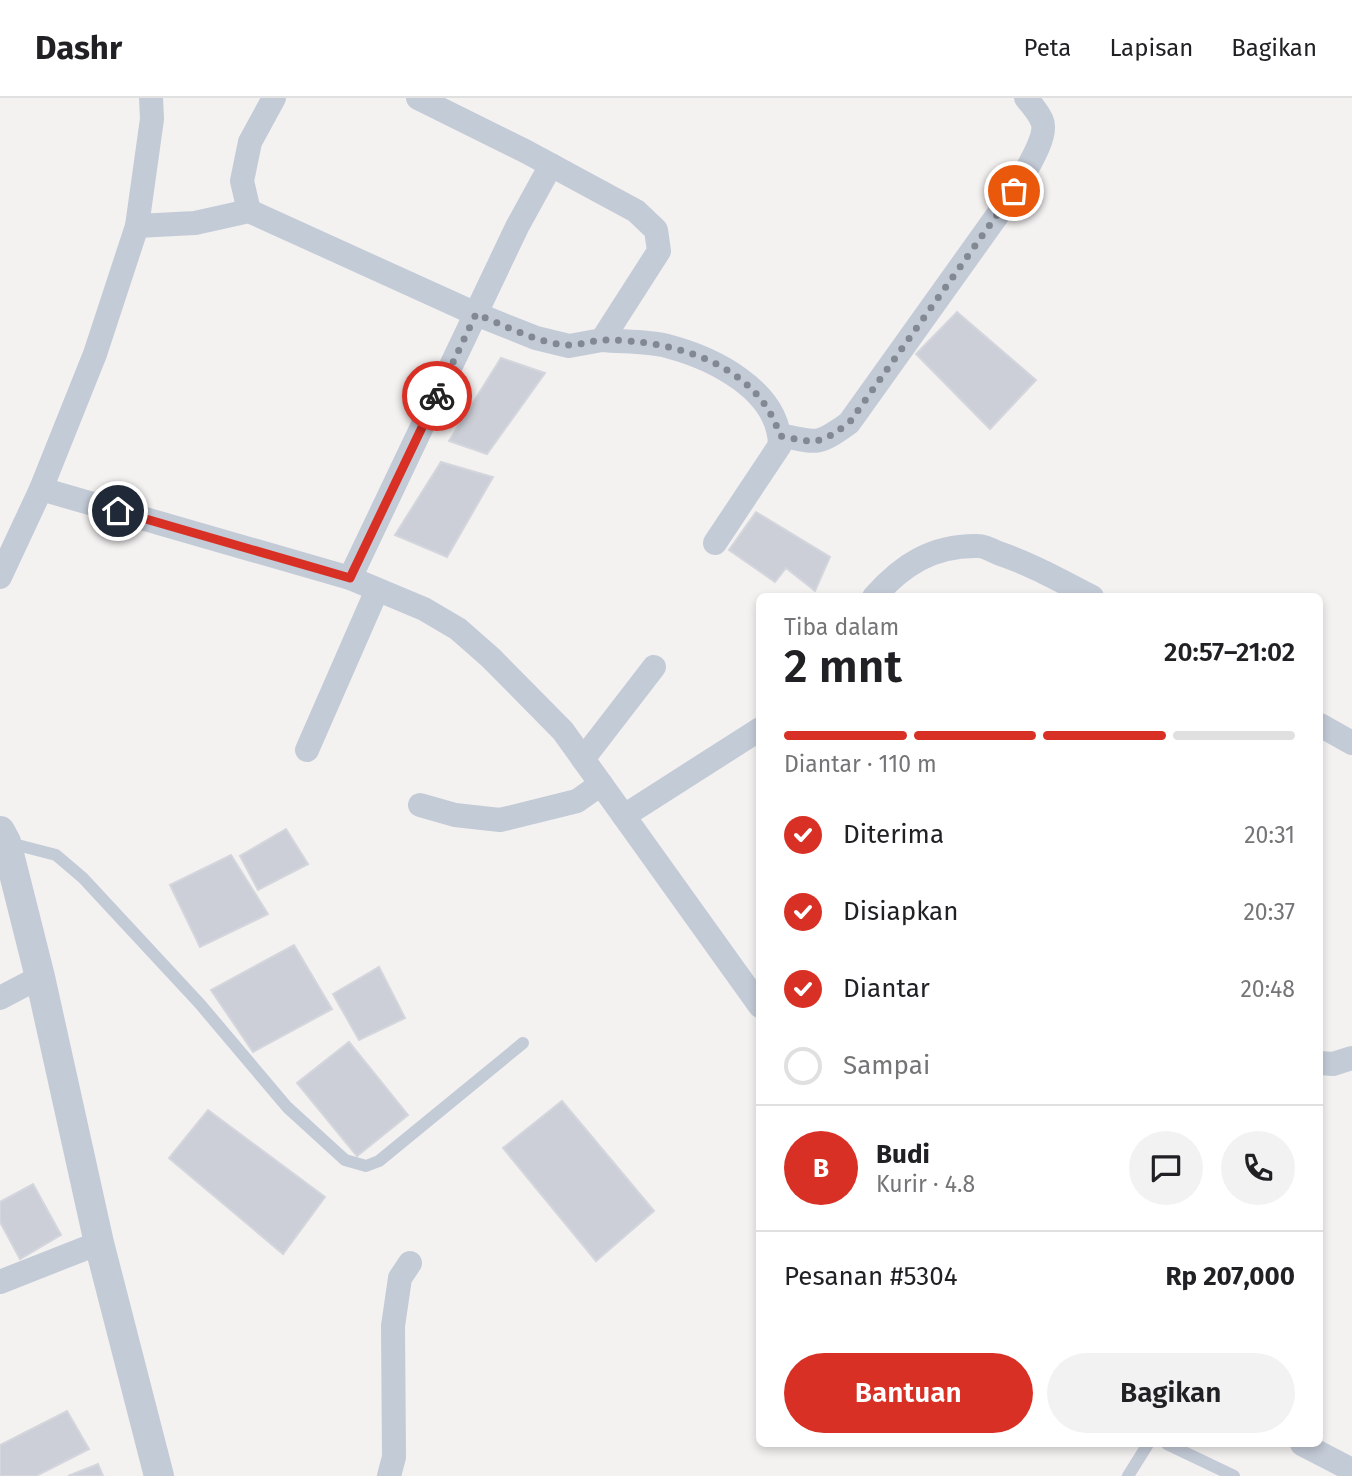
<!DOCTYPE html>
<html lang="id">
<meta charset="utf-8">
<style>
:root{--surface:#fff;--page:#f2f2f2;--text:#202124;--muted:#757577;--line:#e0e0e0;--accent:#d93025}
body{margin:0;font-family:"Fira Sans",sans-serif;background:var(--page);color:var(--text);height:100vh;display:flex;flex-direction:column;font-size:26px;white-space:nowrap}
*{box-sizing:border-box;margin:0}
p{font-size:23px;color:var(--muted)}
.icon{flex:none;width:38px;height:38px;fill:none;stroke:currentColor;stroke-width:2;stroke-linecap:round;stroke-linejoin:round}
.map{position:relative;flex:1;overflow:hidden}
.drawer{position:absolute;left:756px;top:495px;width:567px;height:854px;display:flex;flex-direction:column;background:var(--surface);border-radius:10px;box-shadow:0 4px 10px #0003}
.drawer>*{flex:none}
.pin{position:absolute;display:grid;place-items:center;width:60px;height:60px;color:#fff;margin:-30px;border:4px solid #fff;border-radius:50%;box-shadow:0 2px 7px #0007}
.courier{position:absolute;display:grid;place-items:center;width:70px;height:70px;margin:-35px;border:5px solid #d93025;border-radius:50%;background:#fff;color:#222;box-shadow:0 2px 9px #0007}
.summary em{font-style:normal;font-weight:600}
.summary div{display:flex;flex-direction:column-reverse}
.summary{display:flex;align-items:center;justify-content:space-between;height:119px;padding:0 28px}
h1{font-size:46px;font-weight:600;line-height:52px}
.bar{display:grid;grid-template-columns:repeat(4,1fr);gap:10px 7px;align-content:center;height:84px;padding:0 28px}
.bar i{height:9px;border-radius:5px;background:var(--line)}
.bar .on{background:var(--accent)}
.bar p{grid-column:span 4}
.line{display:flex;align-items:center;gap:18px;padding:0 28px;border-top:2px solid var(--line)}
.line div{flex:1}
.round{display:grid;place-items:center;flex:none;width:74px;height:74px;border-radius:37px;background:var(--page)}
ol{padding:0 28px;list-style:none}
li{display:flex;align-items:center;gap:21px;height:77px}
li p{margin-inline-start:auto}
li .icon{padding:7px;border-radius:50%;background:var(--accent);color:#fff;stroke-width:4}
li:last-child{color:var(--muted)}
li i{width:38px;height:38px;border:4px solid var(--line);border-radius:50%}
.primary-button{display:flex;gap:14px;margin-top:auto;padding:14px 28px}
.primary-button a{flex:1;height:80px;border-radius:42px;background:var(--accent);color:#fff;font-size:28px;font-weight:600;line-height:80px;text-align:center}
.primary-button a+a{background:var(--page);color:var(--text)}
header{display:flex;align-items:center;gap:42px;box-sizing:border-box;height:98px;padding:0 35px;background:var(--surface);border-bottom:2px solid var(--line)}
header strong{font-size:33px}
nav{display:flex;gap:38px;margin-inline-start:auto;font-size:24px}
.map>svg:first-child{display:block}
.building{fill:#cccfd7;stroke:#d4d6dd;stroke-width:2}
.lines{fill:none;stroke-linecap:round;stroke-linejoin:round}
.service{stroke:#c3cbd7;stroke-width:12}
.minor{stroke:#c3cbd7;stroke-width:24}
.tertiary{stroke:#c3cbd7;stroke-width:30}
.done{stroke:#838993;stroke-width:7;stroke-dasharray:0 12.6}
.route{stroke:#d93025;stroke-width:9}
</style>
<header>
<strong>Dashr</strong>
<nav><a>Peta</a><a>Lapisan</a><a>Bagikan</a></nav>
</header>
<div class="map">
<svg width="1352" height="1378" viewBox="0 0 1352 1378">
<rect width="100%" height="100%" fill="#f4f1f1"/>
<g class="building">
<polygon points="957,214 1036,282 990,331 916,256"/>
<polygon points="501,260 545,275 487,356 449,343"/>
<polygon points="441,364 493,379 447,459 395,437"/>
<polygon points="756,414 830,459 815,493 786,470 775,484 729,452"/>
<polygon points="286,731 308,766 258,792 240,758"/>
<polygon points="231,757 268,816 200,849 170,787"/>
<polygon points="294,847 332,911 253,954 211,892"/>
<polygon points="379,869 405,920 359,942 333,896"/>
<polygon points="349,944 408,1017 357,1058 297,985"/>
<polygon points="562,1003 654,1113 596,1163 503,1050"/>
<polygon points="208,1012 325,1099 283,1156 169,1060"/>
<polygon points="33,1086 61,1137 20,1161 0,1124 0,1104"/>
<polygon points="67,1313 89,1351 36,1378 0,1378 0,1347"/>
<polygon points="98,1366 103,1378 68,1378"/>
</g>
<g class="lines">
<g class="service">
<polyline points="6,744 56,757 83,780 200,906 287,1009 345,1062 366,1068 379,1063 523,945"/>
<polyline points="1167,1346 1234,1378"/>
<polyline points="1128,1378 1148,1346"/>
</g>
<g class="minor">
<polyline points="249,113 242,83 250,44 274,0"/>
<polyline points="137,128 195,125 249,113 476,216 536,240 569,248 602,242 659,153 656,132 636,113 525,53 418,0"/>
<path d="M602 242C623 244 646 243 667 248 713 260 779 292 780 347L715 445"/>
<path d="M780 337C817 345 817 348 849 325L1014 94C1022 78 1049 39 1042 23 1039 15 1032 7 1026 0"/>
<polyline points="41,391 350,480 424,511 458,531 491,560 563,633 760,908"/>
<polyline points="0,479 41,391 95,256 137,128 152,21 151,0"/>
<polyline points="350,480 517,129 551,67"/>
<path d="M874 499C902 467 933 447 978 448 984 448 992 452 998 455 1031 466 1061 483 1092 499"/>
<polyline points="1320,627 1352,645"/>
<polyline points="307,652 377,492"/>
<polyline points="583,661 654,569"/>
<polyline points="420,707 455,717 500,722 577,703 601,686"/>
<polyline points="624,718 760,631"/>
<polyline points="0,900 40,879"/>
<polyline points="1320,965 1333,966 1352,960"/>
<polyline points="0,1184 99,1145"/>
<polyline points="1302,1346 1352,1372"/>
<polyline points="389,1378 394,1359 393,1228 400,1180 410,1165"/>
</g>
<polyline class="tertiary" points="0,733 6,744 40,879 99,1145 159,1378"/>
</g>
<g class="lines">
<path class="done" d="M437 298 476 216C505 227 536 245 567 247 579 248 592 242 604 242 672 242 758 265 780 338 817 345 817 348 849 325L1014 93"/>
<polyline class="route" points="118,413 350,480 437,298"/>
</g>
</svg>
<div class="pin" style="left:1014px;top:93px;background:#ea580c"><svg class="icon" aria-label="bag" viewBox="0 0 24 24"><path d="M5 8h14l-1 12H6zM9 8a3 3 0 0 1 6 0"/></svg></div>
<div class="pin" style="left:118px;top:413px;background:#1f2937"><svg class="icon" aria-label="home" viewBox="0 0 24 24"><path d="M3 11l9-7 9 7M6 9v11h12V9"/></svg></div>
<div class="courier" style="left:437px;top:298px"><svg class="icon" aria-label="bike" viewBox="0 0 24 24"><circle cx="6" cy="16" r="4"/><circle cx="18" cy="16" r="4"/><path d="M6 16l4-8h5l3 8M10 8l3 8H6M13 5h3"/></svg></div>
<section class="drawer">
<div class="summary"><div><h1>2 mnt</h1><p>Tiba dalam</p></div><em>20:57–21:02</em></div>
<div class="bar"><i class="on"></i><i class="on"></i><i class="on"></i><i></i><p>Diantar · 110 m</p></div>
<ol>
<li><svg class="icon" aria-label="check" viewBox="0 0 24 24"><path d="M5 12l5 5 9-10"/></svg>Diterima<p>20:31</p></li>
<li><svg class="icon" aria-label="check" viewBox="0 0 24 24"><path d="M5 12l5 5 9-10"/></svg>Disiapkan<p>20:37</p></li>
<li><svg class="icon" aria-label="check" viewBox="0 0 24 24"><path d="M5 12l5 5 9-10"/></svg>Diantar<p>20:48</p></li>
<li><i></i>Sampai</li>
</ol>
<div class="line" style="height:126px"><b class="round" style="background:var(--accent);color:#fff">B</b><div><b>Budi</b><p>Kurir · 4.8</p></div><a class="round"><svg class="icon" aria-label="chat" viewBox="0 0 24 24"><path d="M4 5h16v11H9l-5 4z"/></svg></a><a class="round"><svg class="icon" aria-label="phone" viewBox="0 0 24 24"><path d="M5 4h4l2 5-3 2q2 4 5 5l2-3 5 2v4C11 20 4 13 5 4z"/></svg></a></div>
<div class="line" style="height:91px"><div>Pesanan #5304</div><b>Rp 207,000</b></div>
<div class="primary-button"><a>Bantuan</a><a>Bagikan</a></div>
</section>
</div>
